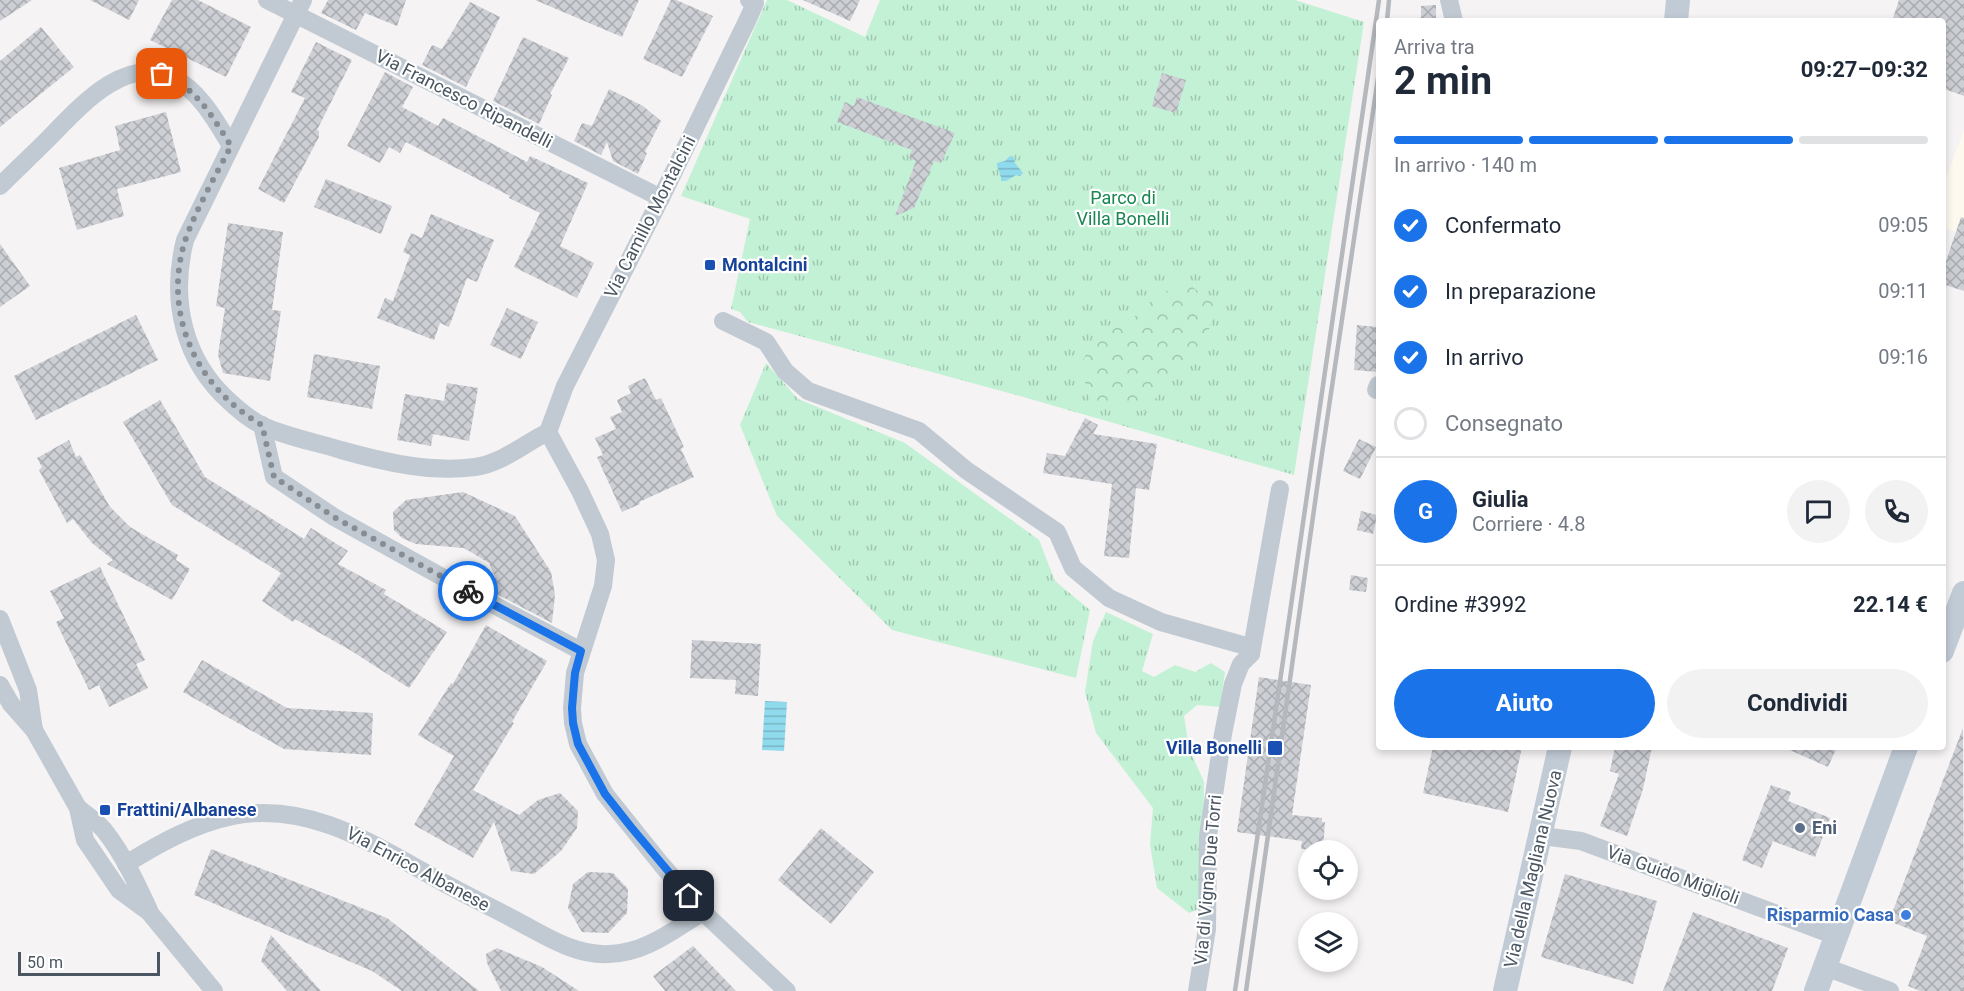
<!DOCTYPE html>
<html lang="it">
<meta charset="utf-8">
<style>
:root{--surface:#fff;--page:#f2f2f3;--text:#1f2937;--muted:#747a83;--line:#e0e1e3;--accent:#1a73e8}
body{margin:0;font-family:Roboto,sans-serif;background:var(--page);color:var(--text);height:100vh;display:flex;flex-direction:column;font-size:22px;white-space:nowrap}
*{box-sizing:border-box;margin:0}
p{font-size:20px;color:var(--muted)}
.icon{flex:none;width:33px;height:33px;fill:none;stroke:currentColor;stroke-width:2;stroke-linecap:round;stroke-linejoin:round}
.map{position:relative;flex:1;overflow:hidden}
.details{position:absolute;left:1376px;top:18px;width:570px;height:732px;display:flex;flex-direction:column;background:var(--surface);border-radius:6px;box-shadow:0 3px 9px #0003}
.details>*{flex:none}
.buttons{position:absolute;left:1298px;top:840px;display:grid;gap:12px}
.buttons a{display:grid;place-items:center;width:60px;height:60px;border-radius:50%;background:var(--surface);box-shadow:0 3px 9px #0003;font-size:30px}
.scale{position:absolute;left:18px;bottom:15px;width:142px;box-sizing:border-box;padding-left:6px;border:3px solid #4a5661;border-top:0;font-size:16px;line-height:21px;white-space:nowrap;color:#4a5661;-webkit-text-stroke:4px #fff;paint-order:stroke}
.pin{position:absolute;display:grid;place-items:center;width:51px;height:51px;color:#fff;margin:-26px;border-radius:12px;box-shadow:0 3px 9px #0006}
.courier{position:absolute;display:grid;place-items:center;width:60px;height:60px;margin:-30px;border:4px solid #1a73e8;border-radius:50%;background:#fff;color:#222;box-shadow:0 2px 8px #0007}
.headline em{font-style:normal;font-weight:700}
.headline div{display:flex;flex-direction:column-reverse}
.headline{display:flex;align-items:center;justify-content:space-between;height:102px;padding:0 18px}
h1{font-size:39px;font-weight:700;line-height:45px}
.bar{display:grid;grid-template-columns:repeat(4,1fr);gap:9px 6px;align-content:center;height:72px;padding:0 18px}
.bar i{height:8px;border-radius:4px;background:var(--line)}
.bar .selected{background:var(--accent)}
.bar p{grid-column:span 4}
.line{display:flex;align-items:center;gap:15px;padding:0 18px;border-top:2px solid var(--line)}
.line div{flex:1}
.round{display:grid;place-items:center;flex:none;width:63px;height:63px;border-radius:32px;background:var(--page)}
ol{padding:0 18px;list-style:none}
li{display:flex;align-items:center;gap:18px;height:66px}
li p{margin-inline-start:auto}
li .icon{padding:6px;border-radius:50%;background:var(--accent);color:#fff;stroke-width:4}
li:last-child{color:var(--muted)}
li i{width:33px;height:33px;border:3px solid var(--line);border-radius:50%}
.button{display:flex;gap:12px;margin-top:auto;padding:12px 18px}
.button a{flex:1;height:69px;border-radius:36px;background:var(--accent);color:#fff;font-size:24px;font-weight:700;line-height:69px;text-align:center}
.button a+a{background:var(--page);color:var(--text)}
.map>svg:first-child{display:block}
.commercial{fill:#fdf9ef}
.grass{fill:url(#grass-tufts)}
.forest{fill:url(#forest-crowns)}
.water{fill:url(#water-rules)}
.building{fill:url(#building-cross-hatch)}
.lines{fill:none;stroke-linecap:round;stroke-linejoin:round}
.street{stroke:#c1cad2;stroke-width:18}
.secondary{stroke:#c1cbd6;stroke-width:24}
.rail{stroke:#b5b8bd;stroke-width:4.5}
.done{stroke:#868d94;stroke-width:6;stroke-dasharray:0 10.8}
.route{stroke:#1a73e8;stroke-width:8}
.transit-dot{fill:#1a4fb4;stroke:#fff;stroke-width:2}
.service-dot{fill:#5c6f8a;stroke:#fff;stroke-width:2}
.shop-dot{fill:#3f7fe0;stroke:#fff;stroke-width:2}
.labels{text-anchor:middle;stroke-width:4.5;stroke-linejoin:round;paint-order:stroke}
.street-label{font-size:18px;fill:#4a5661;stroke:#fff}
.park-label{font-size:18px;fill:#17864f;stroke:#fff}
.transit-label{font-size:18px;font-weight:bold;fill:#164399;stroke:#fff;text-anchor:start}
.service-label{font-size:18px;font-weight:bold;fill:#4e5e75;stroke:#fff;text-anchor:start}
.shop-label{font-size:18px;font-weight:bold;fill:#366cbe;stroke:#fff;text-anchor:end}
</style>
<div class="map">
<svg width="1964" height="991" viewBox="0 0 1964 991">
<defs>
<pattern id="grass-tufts" width="24" height="20" patternUnits="userSpaceOnUse" patternTransform="scale(1.5)"><rect width="24" height="20" fill="#c3f1d5"/><path d="M3 7l-1-3M5 7V3M7 7l1-3M15 17l-1-3M17 17v-4M19 17l1-3" fill="none" stroke="#a0c6b0"/></pattern>
<pattern id="forest-crowns" width="20" height="18" patternUnits="userSpaceOnUse" patternTransform="scale(1.5)"><rect width="20" height="18" fill="#c3f1d5"/><path d="M2 6a3 3 0 1 1 6 0M12 15a3 3 0 1 1 6 0" fill="none" stroke="#a0c6b0"/></pattern>
<pattern id="water-rules" width="6" height="5" patternUnits="userSpaceOnUse" patternTransform="scale(1.5)"><rect width="6" height="5" fill="#90daee"/><path d="M0 2.5h6" fill="none" stroke="#78b4c4"/></pattern>
<pattern id="building-cross-hatch" width="8" height="8" patternUnits="userSpaceOnUse" patternTransform="scale(1.5)"><rect width="8" height="8" fill="#cdcfd5"/><path d="M0 0l8 8M0 8l8-8" fill="none" stroke="#a8abb0"/></pattern>
</defs>
<rect width="100%" height="100%" fill="#f5f3f3"/>
<polygon class="commercial" points="1964,130 1964,235 1943,228 1942,188"/>
<g class="grass">
<polygon points="767,0 787,0 865,37 880,0 1295,0 1364,22 1294,475 1020,396 748,322 740,312 731,309 750,219 681,196"/>
<polygon points="766,363 798,399 905,443 1039,540 1055,581 1090,610 1076,678 892,630 777,516 740,425"/>
<polygon points="1106,612 1153,634 1142,671 1154,677 1175,665 1195,672 1211,663 1225,672 1220,707 1197,705 1184,716 1189,748 1204,782 1202,908 1189,913 1157,888 1150,844 1153,808 1096,733 1085,692 1093,641"/>
</g>
<polygon class="forest" points="1186,282 1217,306 1203,347 1144,411 1090,405 1081,363 1098,335 1137,315 1156,296"/>
<g class="water">
<path d="M1010 156 1014 157 1015 163 1023 173 1020 176 1016 175 1006 181H1001C1002 173 996 168 997 163L1005 161Z"/>
<polygon points="765,701 787,702 784,751 762,750"/>
</g>
<g class="building">
<polygon points="0,0 32,0 0,21"/>
<polygon points="90,0 139,0 129,20"/>
<polygon points="172,0 198,0 251,27 226,77 150,40"/>
<polygon points="328,0 406,0 397,26 365,13 356,30 321,13"/>
<polygon points="535,0 639,0 622,37"/>
<polygon points="671,0 676,0 713,16 682,77 643,59"/>
<polygon points="803,0 860,0 850,21"/>
<polygon points="1899,0 1964,0 1964,96 1942,88 1942,21 1892,21"/>
<polygon points="470,2 500,17 466,87 422,65 432,45 442,49"/>
<polygon points="1436,5 1436,21 1421,21 1421,6"/>
<polygon points="41,27 74,67 0,127 0,61"/>
<polygon points="523,37 569,58 550,94 552,95 539,124 493,101"/>
<polygon points="316,42 352,60 317,130 319,131 319,137 284,203 258,189 305,98 291,92"/>
<polygon points="385,72 413,87 402,107 438,126 443,118 527,162 530,156 588,183 560,246 594,263 577,298 514,267 540,213 509,198 510,196 406,142 400,153 389,147 380,163 347,146"/>
<polygon points="1162,73 1186,80 1176,113 1152,106"/>
<polygon points="609,89 643,106 661,121 645,152 647,153 638,174 613,161 607,142 601,155 574,141 582,123 592,126"/>
<polygon points="857,97 955,133 941,163 934,161 914,208 895,216 916,161 909,158 912,150 837,122 845,102 854,106"/>
<polygon points="166,112 181,172 117,189 124,216 77,230 59,168 120,150 115,126"/>
<polygon points="326,179 392,206 381,234 314,207"/>
<polygon points="431,214 494,240 477,282 467,278 449,327 440,323 434,340 377,318 385,298 393,301 410,255 403,252 411,233 422,238"/>
<polygon points="1961,217 1964,218 1964,291 1942,284 1942,273"/>
<polygon points="228,223 283,232 272,310 281,311 270,381 223,373 218,355 225,308 216,306"/>
<polygon points="0,244 30,286 0,307"/>
<polygon points="507,308 538,322 521,359 490,345"/>
<polygon points="136,315 158,360 36,420 14,376"/>
<polygon points="1357,325 1377,327 1376,343 1378,344 1378,372 1354,370"/>
<polygon points="314,354 380,366 372,409 307,397"/>
<polygon points="645,378 656,400 661,398 684,447 681,449 694,477 639,502 640,504 622,512 597,457 603,455 595,438 616,429 610,417 622,412 617,400 631,393 628,386"/>
<polygon points="447,383 478,388 469,441 433,434 431,446 397,440 405,394 444,401"/>
<polygon points="160,400 205,477 304,539 311,528 348,551 338,564 386,590 384,594 447,632 409,688 350,650 295,619 293,622 262,601 281,573 172,505 123,422"/>
<polygon points="1085,418 1098,425 1093,434 1157,444 1149,490 1136,488 1129,558 1104,556 1112,484 1043,473 1047,453 1065,456"/>
<polygon points="1359,439 1376,447 1360,479 1343,471"/>
<polygon points="69,440 76,457 80,455 110,507 130,527 178,555 176,560 190,569 172,600 107,564 113,560 92,543 73,519 67,523 39,470 42,467 37,458"/>
<polygon points="463,492 515,516 551,572 555,595 552,623 493,592 495,577 489,563 464,548 416,544 402,538 394,530 393,512 406,500"/>
<polygon points="1361,511 1377,515 1373,534 1357,530"/>
<polygon points="100,567 145,660 136,664 148,688 109,707 99,685 89,690 56,622 64,618 50,591"/>
<polygon points="1351,575 1368,578 1366,592 1349,590"/>
<polygon points="486,625 547,661 512,722 514,723 473,790 519,815 538,800 560,793 578,811 577,828 561,851 534,874 511,871 494,822 473,858 414,825 454,756 418,735 451,683 453,684"/>
<polygon points="692,640 761,644 758,696 735,694 736,680 690,678"/>
<polygon points="202,660 287,708 373,713 371,755 284,749 183,692"/>
<polygon points="1259,677 1311,685 1292,815 1322,818 1322,822 1325,822 1323,849 1318,848 1317,850 1301,849 1302,841 1237,832"/>
<polygon points="1963,728 1964,991 1920,991 1908,986 1927,936 1889,921"/>
<polygon points="1433,747 1522,747 1508,812 1423,793"/>
<polygon points="1615,747 1652,747 1643,789 1627,836 1600,826 1619,774 1610,771"/>
<polygon points="1783,747 1837,747 1828,767"/>
<polygon points="1771,785 1791,792 1788,801 1830,818 1815,857 1773,841 1762,868 1742,860"/>
<polygon points="821,828 874,872 831,924 778,880"/>
<polygon points="211,849 387,918 479,991 402,991 372,971 194,895"/>
<polygon points="588,872 613,873 628,889 627,913 608,933 582,932 568,908 573,884"/>
<polygon points="1565,874 1657,901 1633,984 1541,957"/>
<polygon points="1693,912 1788,948 1772,991 1663,991"/>
<polygon points="271,935 321,991 287,991 261,961"/>
<polygon points="693,946 736,991 665,991 653,976"/>
<polygon points="497,948 542,967 579,991 501,991 487,963 486,954"/>
</g>
<g class="lines">
<g class="street">
<polyline points="267,0 661,198"/>
<path d="M303 0 185 240C170 300 183 360 230 402 240 411 250 420 263 426 287 437 315 442 341 450 384 462 430 473 475 467 501 464 525 443 548 432"/>
<polyline points="1449,0 1454,21"/>
<path d="M0 186C15 171 31 156 46 141 76 111 123 54 172 77 199 90 216 121 231 146"/>
<polyline points="723,321 766,342 785,371 808,391 919,431 966,470 1057,532 1073,568 1109,598 1161,622 1246,646 1251,654"/>
<polyline points="1376,390 1378,385"/>
<polyline points="262,425 274,477 334,517 462,588 581,651"/>
<polyline points="548,432 580,491 600,534 606,560 603,586 575,673 572,708 573,723 578,744 605,794 661,864 703,912 787,991"/>
<polyline points="548,432 565,386 661,198 748,19 755,3 749,0"/>
<polyline points="0,619 28,690 34,730"/>
<polyline points="0,685 11,704 34,730 78,808 85,840 98,859 119,890 149,912 214,991"/>
<path d="M78 808C87 815 97 822 104 830 123 854 136 882 149 910"/>
<polyline points="1542,836 1581,841 1836,936"/>
<path d="M126 864C160 843 194 824 233 816 311 800 379 848 444 883 468 896 493 908 517 921 546 936 575 956 609 954 646 953 673 930 703 912"/>
<polyline points="1825,967 1890,991"/>
<polyline points="1197,991 1207,929 1208,836 1223,734 1233,684 1241,664 1251,654 1280,489"/>
</g>
<g class="secondary">
<polyline points="1676,21 1678,0"/>
<polyline points="1942,651 1964,593"/>
<polyline points="1505,991 1560,747"/>
<polyline points="1816,991 1906,747"/>
</g>
<g class="rail">
<polyline points="1387,21 1389,0"/>
<polyline points="1235,991 1379,0"/>
<polyline points="1246,991 1320,467 1378,78"/>
</g>
</g>
<g class="lines">
<path class="done" d="M162 74C195 86 213 117 231 146 216 175 195 211 185 241 162 315 197 388 262 425L274 477 334 517 468 591"/>
<polyline class="route" points="468,591 581,651 575,673 572,708 573,723 578,744 605,794 631,827 689,896"/>
</g>
<g class="transit-dot">
<rect x="704" y="259" width="12" height="12" rx="3"/>
<rect x="1267" y="740" width="16" height="16" rx="3"/>
<rect x="99" y="804" width="12" height="12" rx="3"/>
</g>
<circle class="service-dot" cx="1800" cy="828" r="6"/>
<circle class="shop-dot" cx="1906" cy="915" r="6"/>
<g class="labels">
<g class="street-label">
<text transform="translate(464 99) rotate(27)" y="6">Via Francesco Ripandelli</text>
<text transform="translate(650 217) rotate(-63)" y="6">Via Camillo Montalcini</text>
<text transform="translate(418 869) rotate(28)" y="6">Via Enrico Albanese</text>
<text transform="translate(1533 869) rotate(-77)" y="6">Via della Magliana Nuova</text>
<text transform="translate(1673 875) rotate(20)" y="6">Via Guido Miglioli</text>
<text transform="translate(1208 880) rotate(-85)" y="6">Via di Vigna Due Torri</text>
</g>
<g class="park-label">
<text x="1123" y="204">Parco di<tspan x="1123" dy="21">Villa Bonelli</tspan></text>
</g>
<g class="transit-label">
<text x="722" y="271">Montalcini</text>
<text x="1262" y="754" text-anchor="end">Villa Bonelli</text>
<text x="117" y="816">Frattini/Albanese</text>
</g>
<g class="service-label">
<text x="1812" y="834">Eni</text>
</g>
<g class="shop-label">
<text x="1894" y="921">Risparmio Casa</text>
</g>
</g>
</svg>
<div class="buttons">
<a><svg class="icon" aria-label="locate" viewBox="0 0 24 24"><circle cx="12" cy="12" r="6"/><path d="M12 2v4M12 18v4M2 12h4M18 12h4"/></svg></a>
<a><svg class="icon" aria-label="layers" viewBox="0 0 24 24"><path d="M12 4l9 5-9 5-9-5zM3 14l9 5 9-5"/></svg></a>
</div>
<div class="scale">50 m</div>
<div class="pin" style="left:162px;top:74px;background:#ea580c"><svg class="icon" aria-label="bag" viewBox="0 0 24 24"><path d="M5 8h14l-1 12H6zM9 8a3 3 0 0 1 6 0"/></svg></div>
<div class="pin" style="left:689px;top:896px;background:#1f2937"><svg class="icon" aria-label="home" viewBox="0 0 24 24"><path d="M3 11l9-7 9 7M6 9v11h12V9"/></svg></div>
<div class="courier" style="left:468px;top:591px"><svg class="icon" aria-label="bike" viewBox="0 0 24 24"><circle cx="6" cy="16" r="4"/><circle cx="18" cy="16" r="4"/><path d="M6 16l4-8h5l3 8M10 8l3 8H6M13 5h3"/></svg></div>
<section class="details">
<div class="headline"><div><h1>2 min</h1><p>Arriva tra</p></div><em>09:27–09:32</em></div>
<div class="bar"><i class="selected"></i><i class="selected"></i><i class="selected"></i><i></i><p>In arrivo · 140 m</p></div>
<ol>
<li><svg class="icon" aria-label="check" viewBox="0 0 24 24"><path d="M5 12l5 5 9-10"/></svg>Confermato<p>09:05</p></li>
<li><svg class="icon" aria-label="check" viewBox="0 0 24 24"><path d="M5 12l5 5 9-10"/></svg>In preparazione<p>09:11</p></li>
<li><svg class="icon" aria-label="check" viewBox="0 0 24 24"><path d="M5 12l5 5 9-10"/></svg>In arrivo<p>09:16</p></li>
<li><i></i>Consegnato</li>
</ol>
<div class="line" style="height:108px"><b class="round" style="background:var(--accent);color:#fff">G</b><div><b>Giulia</b><p>Corriere · 4.8</p></div><a class="round"><svg class="icon" aria-label="chat" viewBox="0 0 24 24"><path d="M4 5h16v11H9l-5 4z"/></svg></a><a class="round"><svg class="icon" aria-label="phone" viewBox="0 0 24 24"><path d="M5 4h4l2 5-3 2q2 4 5 5l2-3 5 2v4C11 20 4 13 5 4z"/></svg></a></div>
<div class="line" style="height:78px"><div>Ordine #3992</div><b>22.14 €</b></div>
<div class="button"><a>Aiuto</a><a>Condividi</a></div>
</section>
</div>
